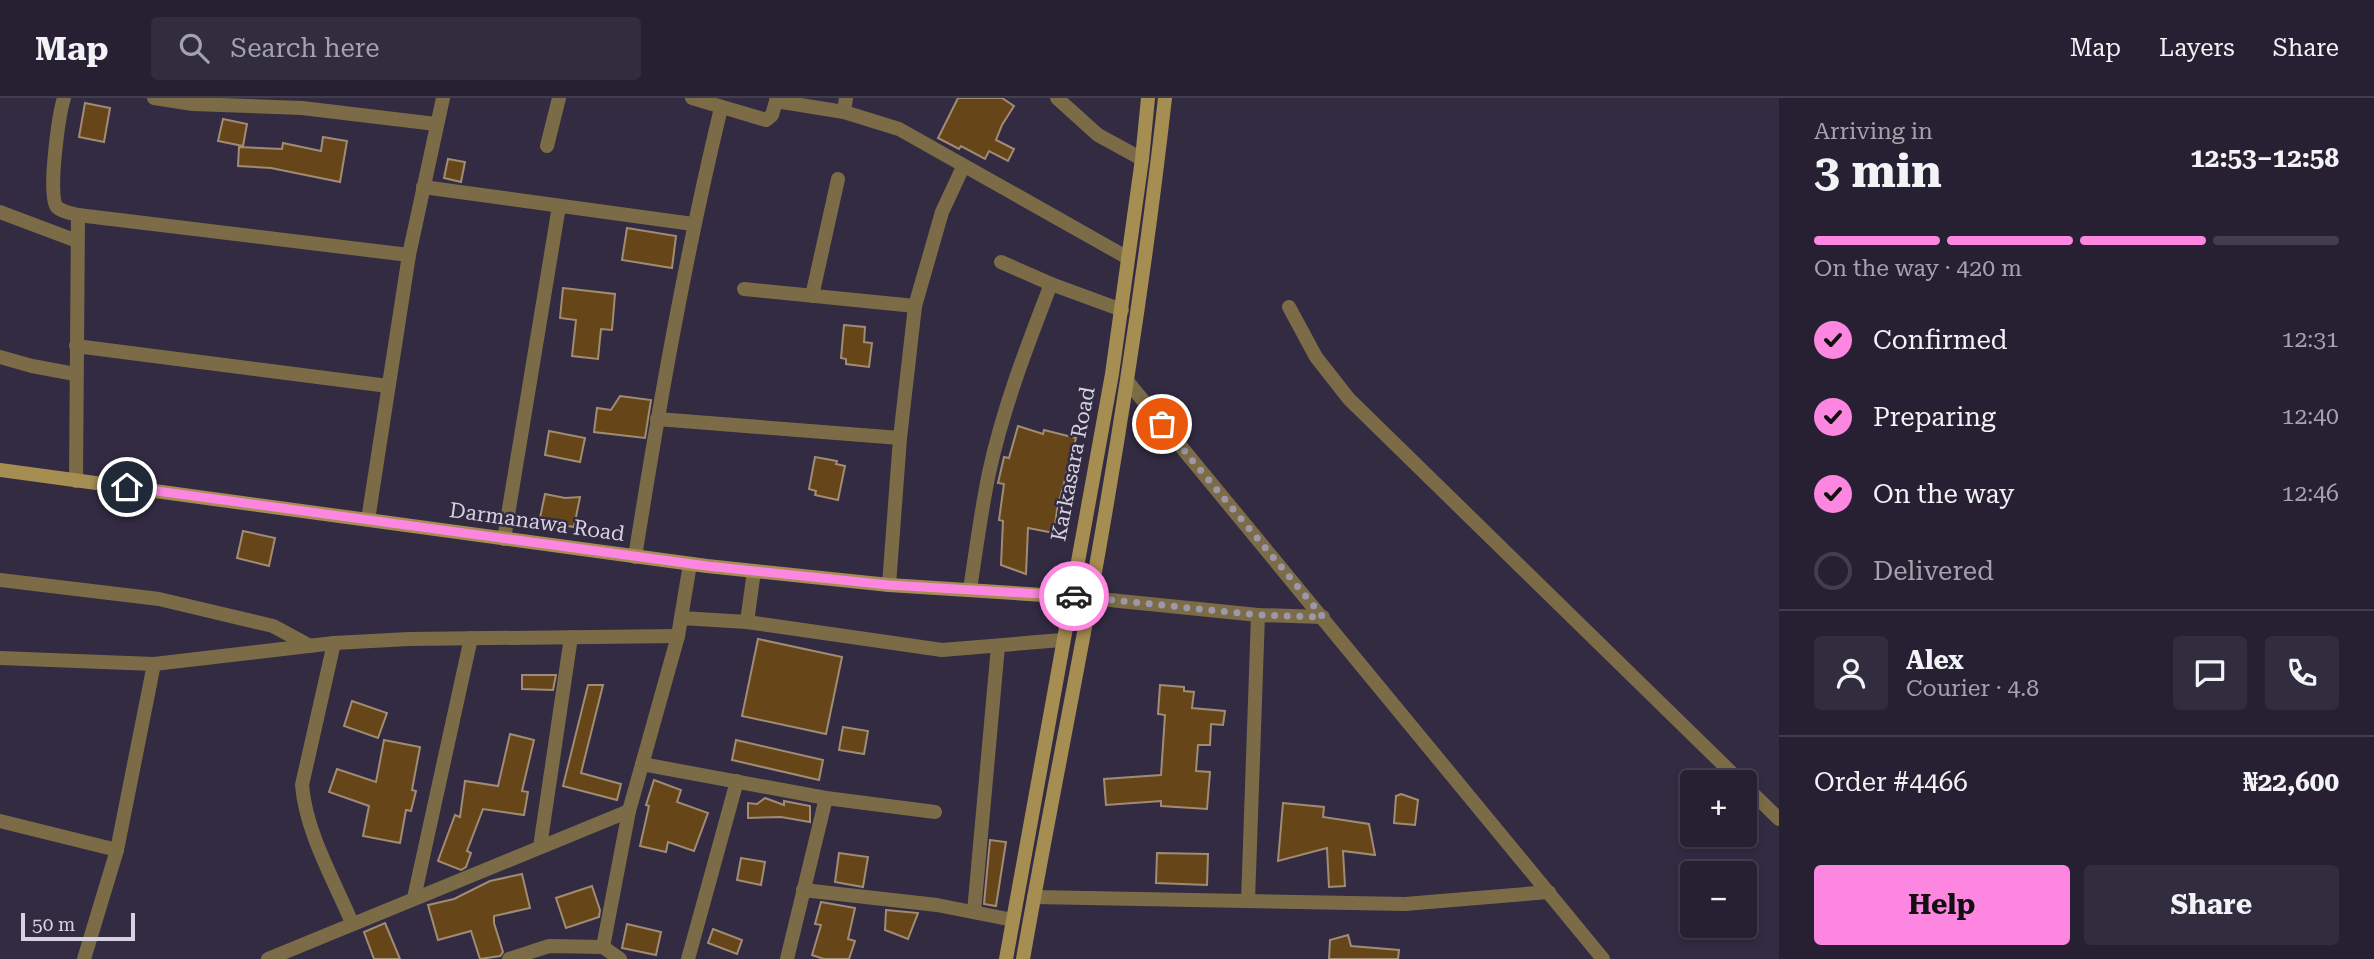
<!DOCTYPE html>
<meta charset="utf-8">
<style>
:root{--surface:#262032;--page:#322d3e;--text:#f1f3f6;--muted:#a4a3ac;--line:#423e4d;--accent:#fd86e1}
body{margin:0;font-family:"Roboto Serif",serif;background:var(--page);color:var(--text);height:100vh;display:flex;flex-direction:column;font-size:26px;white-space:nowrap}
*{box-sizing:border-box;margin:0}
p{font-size:23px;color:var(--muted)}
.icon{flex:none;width:38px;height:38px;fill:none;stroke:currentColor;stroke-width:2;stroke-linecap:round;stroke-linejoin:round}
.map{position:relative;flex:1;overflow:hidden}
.side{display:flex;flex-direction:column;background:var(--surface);width:595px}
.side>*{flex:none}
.tools{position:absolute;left:1680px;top:672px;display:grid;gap:14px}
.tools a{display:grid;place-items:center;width:77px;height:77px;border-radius:7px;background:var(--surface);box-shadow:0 4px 10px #0003,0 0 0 2px var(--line);font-size:35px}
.scale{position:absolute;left:21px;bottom:18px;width:114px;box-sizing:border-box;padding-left:7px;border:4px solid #d6d2e1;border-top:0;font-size:19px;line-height:24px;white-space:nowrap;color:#d6d2e1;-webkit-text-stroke:5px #332b42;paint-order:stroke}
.pin{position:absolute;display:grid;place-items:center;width:60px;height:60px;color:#fff;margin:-30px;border:4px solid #fff;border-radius:50%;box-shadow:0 2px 7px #0007}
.courier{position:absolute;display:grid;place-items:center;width:70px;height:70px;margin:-35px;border:5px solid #fd86e1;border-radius:50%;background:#fff;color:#222;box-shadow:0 2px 9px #0007}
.headline em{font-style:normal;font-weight:700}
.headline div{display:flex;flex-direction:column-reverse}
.headline{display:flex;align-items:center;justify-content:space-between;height:119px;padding:0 35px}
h1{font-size:46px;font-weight:700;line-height:52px}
.bar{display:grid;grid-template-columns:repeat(4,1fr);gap:10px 7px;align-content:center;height:84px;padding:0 35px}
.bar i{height:9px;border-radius:5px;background:var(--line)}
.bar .active{background:var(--accent)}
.bar p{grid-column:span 4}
.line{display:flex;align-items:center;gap:18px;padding:0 35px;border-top:2px solid var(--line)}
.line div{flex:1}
.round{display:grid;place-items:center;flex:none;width:74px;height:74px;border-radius:7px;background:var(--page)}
ol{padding:0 35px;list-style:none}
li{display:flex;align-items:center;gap:21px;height:77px}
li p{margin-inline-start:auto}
li .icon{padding:7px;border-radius:50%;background:var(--accent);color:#111;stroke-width:4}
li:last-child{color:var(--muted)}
li i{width:38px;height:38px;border:4px solid var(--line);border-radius:50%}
.primary-button{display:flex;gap:14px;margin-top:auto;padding:14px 35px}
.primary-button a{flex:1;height:80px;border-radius:7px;background:var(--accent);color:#111;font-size:28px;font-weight:700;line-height:80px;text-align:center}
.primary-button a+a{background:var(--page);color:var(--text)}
header{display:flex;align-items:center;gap:42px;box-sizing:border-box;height:98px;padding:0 35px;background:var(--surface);border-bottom:2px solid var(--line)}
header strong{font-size:33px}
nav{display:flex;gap:38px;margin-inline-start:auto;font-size:24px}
.search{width:490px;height:63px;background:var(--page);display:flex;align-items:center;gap:18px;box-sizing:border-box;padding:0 24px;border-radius:7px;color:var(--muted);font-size:26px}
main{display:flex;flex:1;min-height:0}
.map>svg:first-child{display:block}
.building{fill:#664619;stroke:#a08c74;stroke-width:2}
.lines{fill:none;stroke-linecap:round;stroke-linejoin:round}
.street{stroke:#7b6c47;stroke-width:14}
.secondary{stroke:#a68d51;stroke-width:14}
.done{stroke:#9d98a9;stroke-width:7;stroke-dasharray:0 12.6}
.route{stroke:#fd86e1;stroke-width:9}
.labels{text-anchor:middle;stroke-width:5;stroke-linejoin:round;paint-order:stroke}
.street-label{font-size:21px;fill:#d6d2e1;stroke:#332b42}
</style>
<header>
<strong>Map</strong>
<div class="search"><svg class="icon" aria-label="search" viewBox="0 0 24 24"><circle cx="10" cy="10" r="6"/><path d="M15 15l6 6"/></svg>Search here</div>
<nav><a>Map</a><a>Layers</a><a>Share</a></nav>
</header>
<main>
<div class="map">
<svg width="1779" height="861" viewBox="0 0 1779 861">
<rect width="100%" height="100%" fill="#332b42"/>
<g class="building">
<polygon points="958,0 1002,0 1014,8 1002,27 996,42 1014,51 1008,63 989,53 985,61 961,48 959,51 938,40"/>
<polygon points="85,5 110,10 104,44 79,39"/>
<polygon points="223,21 247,26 243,48 218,43"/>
<polygon points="323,39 347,43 340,84 271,70 238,68 239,49 282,51 283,45 321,53"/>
<polygon points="448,61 465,64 461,84 444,80"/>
<polygon points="627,130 676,138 672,170 622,162"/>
<polygon points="563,190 615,196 612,232 601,231 598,261 572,258 576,222 560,220"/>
<polygon points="844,227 865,229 864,244 872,245 869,269 846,266 846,261 841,260"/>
<polygon points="620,298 651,302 645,340 594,334 597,310 611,312"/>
<polygon points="1018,328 1043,336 1044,332 1076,340 1057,412 1054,435 1028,430 1026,476 1001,467 1003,423 999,422 1004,386 998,385 1004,359 1009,360"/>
<polygon points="549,333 585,340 580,364 545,357"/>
<polygon points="815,359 837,363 836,366 845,368 838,402 815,397 816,393 809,391"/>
<polygon points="545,396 565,400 580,399 574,429 556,426 556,429 539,425"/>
<polygon points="243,433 275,440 269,468 237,460"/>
<polygon points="758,541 842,559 826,636 742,618"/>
<polygon points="522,577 556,577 553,592 522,591"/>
<polygon points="588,587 603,587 581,675 621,686 617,702 563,688"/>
<polygon points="1160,587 1184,589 1184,593 1194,594 1192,610 1225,613 1223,627 1211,626 1210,647 1198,647 1196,673 1210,674 1207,711 1161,708 1161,703 1106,707 1104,681 1161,677 1165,617 1158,616"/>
<polygon points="352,603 387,615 378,640 344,628"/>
<polygon points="843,629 868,633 864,656 839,652"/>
<polygon points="510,636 534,642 522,693 528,694 524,717 483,711 467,753 471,755 466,769 461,772 438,763 455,717 460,719 465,683 498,688"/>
<polygon points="384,642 420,649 412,692 416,693 411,713 406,712 400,745 363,738 369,708 329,694 337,671 376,684"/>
<polygon points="736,642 823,662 819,682 732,662"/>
<polygon points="654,682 681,692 677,704 708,715 694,753 668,744 666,754 640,748 649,708 646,707"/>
<polygon points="1401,696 1418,702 1415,727 1394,725 1396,698"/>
<polygon points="765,700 784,707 784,703 810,708 810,724 781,719 748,720 748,705 757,706"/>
<polygon points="1283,705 1324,709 1323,719 1369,726 1375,757 1343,753 1345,788 1329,789 1327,750 1278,763"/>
<polygon points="990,742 1006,744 996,808 984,806"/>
<polygon points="839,755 868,759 863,789 835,784"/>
<polygon points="1157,755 1208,756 1207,787 1156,785"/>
<polygon points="741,760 765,764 761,787 737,782"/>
<polygon points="522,776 530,810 494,818 494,825 503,854 500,858 480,861 471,833 438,842 428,807 454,801 490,783"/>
<polygon points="592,788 600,812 599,819 566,830 556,800"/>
<polygon points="821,804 855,810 848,841 855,843 849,861 824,861 812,857 821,827 815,826"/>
<polygon points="886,812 918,815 908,841 885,832"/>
<polygon points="385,825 400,861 374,861 364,834"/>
<polygon points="627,826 661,834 656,857 622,850"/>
<polygon points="713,831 742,842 737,856 708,845"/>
<polygon points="1348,837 1351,848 1399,852 1398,861 1329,861 1330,842"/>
</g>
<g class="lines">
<g class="street">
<path d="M64 0C59 16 47 98 57 109 62 114 71 115 78 117L409 157"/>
<polyline points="154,0 193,6 302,10 436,26"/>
<polyline points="692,0 766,22 772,17 777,0"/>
<polyline points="1057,0 1098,37 1142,61"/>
<polyline points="776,3 844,14 899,31 1128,160"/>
<polyline points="844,14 846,0"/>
<polyline points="547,48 559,0"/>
<polyline points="423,89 693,126"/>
<polyline points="0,114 77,143"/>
<polyline points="1001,164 1051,186 1122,212"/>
<polyline points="744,191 915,208"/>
<polyline points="812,198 838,81"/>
<polyline points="1289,209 1316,259 1349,301 1741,684"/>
<polyline points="76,248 388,288"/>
<polyline points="0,259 32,268 75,276"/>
<polyline points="1127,283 1603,861"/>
<polyline points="657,321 900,340"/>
<polyline points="76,383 78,117"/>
<polyline points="368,422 409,157 443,0"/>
<polyline points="504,441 559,108"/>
<path d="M635 459C659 308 685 159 721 10"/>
<polyline points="0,482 159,501 273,528 310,548"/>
<polyline points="889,487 900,340 915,208 942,114 963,69"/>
<path d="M970 491C976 453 981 413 989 375 1003 310 1027 248 1051 186"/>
<polyline points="1090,500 1258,517 1323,519"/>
<polyline points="681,520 747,524 942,552 1062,542"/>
<polyline points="747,524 754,473"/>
<path d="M334 545 302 687C306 735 334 782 352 825"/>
<polyline points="0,560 154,566 334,545 409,541 678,538"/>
<polyline points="642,666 826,700 935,714"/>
<polyline points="1745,688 1779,721"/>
<polyline points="0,723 117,752"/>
<polyline points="540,749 571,539"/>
<polyline points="803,792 937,807 1013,822"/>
<polyline points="1034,799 1405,806 1549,794"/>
<polyline points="414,800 471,540"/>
<polyline points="1248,803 1258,517"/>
<polyline points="974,814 998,548"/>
<polyline points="603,849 629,713 678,538 690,466"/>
<polyline points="84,861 117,752 154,566"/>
<polyline points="268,861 629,713"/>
<polyline points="509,861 549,848 603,849 620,861"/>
<polyline points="688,861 737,683"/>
<polyline points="787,861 826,700"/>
</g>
<g class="secondary">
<polyline points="0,372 707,468 889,487 1090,500"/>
<polyline points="1006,861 1112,276 1142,61 1148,0"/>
<path d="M1023 861C1044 741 1068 622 1090 502 1120 336 1146 168 1165 0"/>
</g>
</g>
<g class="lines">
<polyline class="done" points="1074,498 1258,517 1323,519 1162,326"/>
<polyline class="route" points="127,389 707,468 889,487 1074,498"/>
</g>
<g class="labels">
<g class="street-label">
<text transform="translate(1073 366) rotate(-79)" y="7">Karkasara Road</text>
<text transform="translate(537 424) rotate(8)" y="7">Darmanawa Road</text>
</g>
</g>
</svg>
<div class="tools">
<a>+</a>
<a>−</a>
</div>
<div class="scale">50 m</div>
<div class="pin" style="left:1162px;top:326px;background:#ea580c"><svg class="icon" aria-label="bag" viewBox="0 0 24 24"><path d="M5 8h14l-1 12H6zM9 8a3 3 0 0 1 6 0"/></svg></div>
<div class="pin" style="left:127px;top:389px;background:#1f2937"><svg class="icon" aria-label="home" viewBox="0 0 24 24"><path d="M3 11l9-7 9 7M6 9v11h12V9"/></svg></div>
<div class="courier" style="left:1074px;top:498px"><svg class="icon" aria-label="car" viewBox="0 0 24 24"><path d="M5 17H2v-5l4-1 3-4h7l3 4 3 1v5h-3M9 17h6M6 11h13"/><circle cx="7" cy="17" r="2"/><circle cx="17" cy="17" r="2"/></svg></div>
</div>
<section class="side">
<div class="headline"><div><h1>3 min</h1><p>Arriving in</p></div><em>12:53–12:58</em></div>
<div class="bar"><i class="active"></i><i class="active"></i><i class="active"></i><i></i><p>On the way · 420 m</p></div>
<ol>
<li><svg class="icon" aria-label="check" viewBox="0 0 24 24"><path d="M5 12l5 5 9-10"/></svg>Confirmed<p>12:31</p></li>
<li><svg class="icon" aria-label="check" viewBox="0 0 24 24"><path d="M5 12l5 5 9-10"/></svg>Preparing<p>12:40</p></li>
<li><svg class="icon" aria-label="check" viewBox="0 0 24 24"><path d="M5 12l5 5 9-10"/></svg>On the way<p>12:46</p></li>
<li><i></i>Delivered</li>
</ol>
<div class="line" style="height:126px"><a class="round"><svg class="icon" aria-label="person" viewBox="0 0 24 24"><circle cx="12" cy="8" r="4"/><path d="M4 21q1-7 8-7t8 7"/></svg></a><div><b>Alex</b><p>Courier · 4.8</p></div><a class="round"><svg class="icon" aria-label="chat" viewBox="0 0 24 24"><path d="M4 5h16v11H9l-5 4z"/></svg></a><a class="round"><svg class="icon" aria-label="phone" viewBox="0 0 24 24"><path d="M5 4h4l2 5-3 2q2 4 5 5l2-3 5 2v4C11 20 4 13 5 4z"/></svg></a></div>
<div class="line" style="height:91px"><div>Order #4466</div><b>₦22,600</b></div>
<div class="primary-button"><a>Help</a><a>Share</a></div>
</section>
</main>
